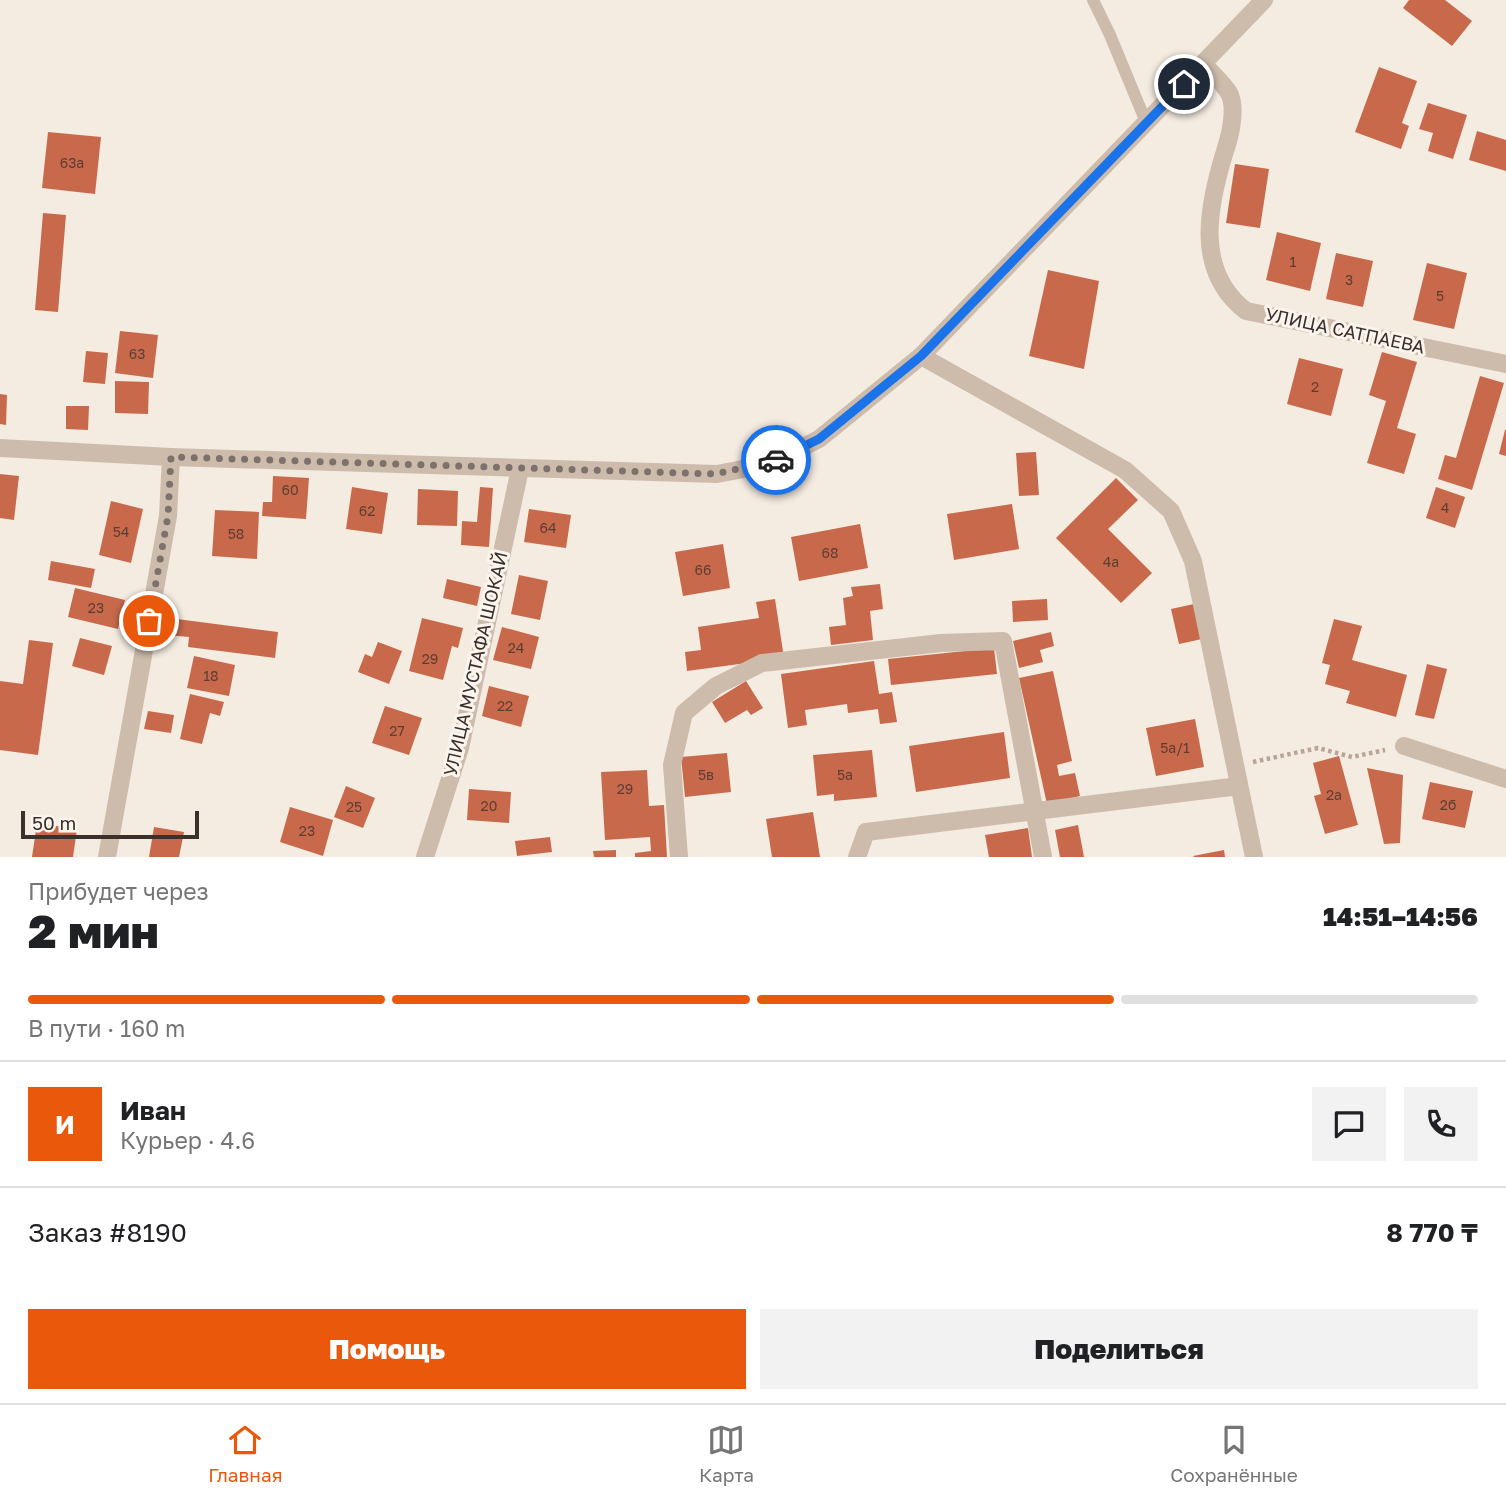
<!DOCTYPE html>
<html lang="ru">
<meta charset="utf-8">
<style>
:root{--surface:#fff;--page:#f2f2f2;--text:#202124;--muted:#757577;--line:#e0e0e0;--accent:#ea580c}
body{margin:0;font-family:"Golos Text",sans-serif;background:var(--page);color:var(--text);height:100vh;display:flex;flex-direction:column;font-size:26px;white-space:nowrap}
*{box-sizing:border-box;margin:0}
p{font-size:23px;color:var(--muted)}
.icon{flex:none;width:38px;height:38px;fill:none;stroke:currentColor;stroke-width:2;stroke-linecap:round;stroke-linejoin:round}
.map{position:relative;height:857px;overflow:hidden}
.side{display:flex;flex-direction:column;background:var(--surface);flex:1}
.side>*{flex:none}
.scale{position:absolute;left:21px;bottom:18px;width:178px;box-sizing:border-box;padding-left:7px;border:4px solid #3b302b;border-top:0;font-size:19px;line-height:24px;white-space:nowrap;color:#3b302b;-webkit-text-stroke:5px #fbf5ee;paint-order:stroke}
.pin{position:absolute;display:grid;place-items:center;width:60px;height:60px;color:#fff;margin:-30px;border:4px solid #fff;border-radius:50%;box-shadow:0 2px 7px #0007}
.courier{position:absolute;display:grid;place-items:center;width:70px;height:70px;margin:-35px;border:5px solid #1a73e8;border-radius:50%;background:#fff;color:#222;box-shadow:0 2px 9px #0007}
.head em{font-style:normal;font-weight:800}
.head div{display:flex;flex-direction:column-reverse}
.head{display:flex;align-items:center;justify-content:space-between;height:119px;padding:0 28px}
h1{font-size:46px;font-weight:800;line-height:52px}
.bar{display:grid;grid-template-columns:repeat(4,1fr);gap:10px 7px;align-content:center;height:84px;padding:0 28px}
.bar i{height:9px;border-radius:5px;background:var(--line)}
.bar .selected{background:var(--accent)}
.bar p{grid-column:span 4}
.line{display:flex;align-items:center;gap:18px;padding:0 28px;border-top:2px solid var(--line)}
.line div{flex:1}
.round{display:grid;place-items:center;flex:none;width:74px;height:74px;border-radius:0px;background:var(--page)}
.primary-button{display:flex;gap:14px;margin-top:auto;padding:14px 28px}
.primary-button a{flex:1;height:80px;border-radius:0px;background:var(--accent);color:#fff;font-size:28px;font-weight:800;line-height:80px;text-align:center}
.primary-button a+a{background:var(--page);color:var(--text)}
.tab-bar{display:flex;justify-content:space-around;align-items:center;height:98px;border-top:2px solid var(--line);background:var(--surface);font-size:19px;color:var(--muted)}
.tab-bar a{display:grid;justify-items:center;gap:4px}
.tab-bar .selected{color:var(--accent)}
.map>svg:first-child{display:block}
.building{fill:#c8694b}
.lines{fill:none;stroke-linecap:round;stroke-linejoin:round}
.path{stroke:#b9a596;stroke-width:4.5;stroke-dasharray:3.5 3.5;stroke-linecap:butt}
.service{stroke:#cdbbac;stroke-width:12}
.minor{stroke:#cdbbac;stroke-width:18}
.tertiary{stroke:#cdbbac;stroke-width:18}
.done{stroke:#7c716b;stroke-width:7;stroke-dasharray:0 12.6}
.route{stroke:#1a73e8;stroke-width:9}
.labels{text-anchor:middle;stroke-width:6;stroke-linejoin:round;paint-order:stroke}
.number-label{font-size:14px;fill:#5e3e33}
.street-label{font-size:18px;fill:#3b302b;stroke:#fbf5ee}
</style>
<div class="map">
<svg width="1506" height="857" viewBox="0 0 1506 857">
<rect width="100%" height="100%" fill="#f4ebe1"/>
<g class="building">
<polygon points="1409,0 1445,0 1472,21 1452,46 1403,8"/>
<polygon points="1379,67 1417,81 1402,123 1409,126 1401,149 1355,132"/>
<polygon points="1428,103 1467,115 1453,159 1428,151 1433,133 1419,129"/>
<polygon points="1477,131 1506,140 1506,171 1469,160"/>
<polygon points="48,132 101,137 95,194 42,188"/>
<polygon points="1235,164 1269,169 1260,228 1226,223"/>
<polygon points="43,213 66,215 58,312 35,310"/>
<polygon points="1277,232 1321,243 1310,291 1266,280"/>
<polygon points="1336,253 1373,261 1363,307 1326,299"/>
<polygon points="1427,263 1467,273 1454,329 1413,320"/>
<polygon points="1048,270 1099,281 1084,369 1029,356"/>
<polygon points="120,331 158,335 153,378 115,373"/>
<polygon points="86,351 108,353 105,384 83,382"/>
<polygon points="1382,352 1417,362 1397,428 1416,434 1404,474 1367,463 1386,401 1369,395"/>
<polygon points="1299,358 1343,369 1331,416 1287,404"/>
<polygon points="1480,376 1504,383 1472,490 1438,479 1445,455 1456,458"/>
<polygon points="115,381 149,382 148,414 115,413"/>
<polygon points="0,394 7,395 6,425 0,424"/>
<polygon points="66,406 89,406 88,430 66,429"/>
<polygon points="1505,430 1506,430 1506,456 1499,454"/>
<polygon points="1036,452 1039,495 1019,496 1016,453"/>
<polygon points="0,474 19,476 14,520 0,518"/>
<polygon points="273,476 309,478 306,519 262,516 263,502 272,502"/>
<polygon points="1116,478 1138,500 1108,529 1152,573 1121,603 1056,538"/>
<polygon points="352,487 388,493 382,534 346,529"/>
<polygon points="480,487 493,488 489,547 461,545 462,521 477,522"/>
<polygon points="1436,487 1465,497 1455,528 1426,518"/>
<polygon points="418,489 458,491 457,526 417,525"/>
<polygon points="111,501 143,509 131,563 99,555"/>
<polygon points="1012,504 1019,549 954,560 947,514"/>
<polygon points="529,509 571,515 566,548 524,542"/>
<polygon points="215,510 259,512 257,559 212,556"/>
<polygon points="860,524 868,568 799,581 791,537"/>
<polygon points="723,544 730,588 683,596 675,552"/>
<polygon points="51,561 95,569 91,588 48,580"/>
<polygon points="519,575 548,581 540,620 511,614"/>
<polygon points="447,579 481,587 477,606 443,598"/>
<polygon points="880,584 883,609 870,611 873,640 831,645 829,627 846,625 843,598 853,596 851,587"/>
<polygon points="75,588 125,600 118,629 68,617"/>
<polygon points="775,599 784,658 687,671 685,652 701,650 698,627 759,618 756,602"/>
<polygon points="1047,599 1048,620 1013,622 1012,601"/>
<polygon points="1194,604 1202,639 1179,644 1171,609"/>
<polygon points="169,618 278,632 275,658 188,647 189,637 167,635"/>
<polygon points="422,618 463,628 458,648 452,646 443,680 409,671"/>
<polygon points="1334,619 1362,626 1352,660 1407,675 1396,717 1346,703 1350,691 1325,684 1330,665 1322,663"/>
<polygon points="502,627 539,637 531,669 493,660"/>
<polygon points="1051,632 1054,646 1040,650 1043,662 1019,668 1013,641"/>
<polygon points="80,638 112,646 104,675 72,666"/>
<polygon points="29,640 53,643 38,755 0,750 0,681 23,684"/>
<polygon points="378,642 402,651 389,684 358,672 365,654 372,657"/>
<polygon points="994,648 997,674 891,685 888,659"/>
<polygon points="194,656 235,665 229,696 187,688"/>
<polygon points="874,661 879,694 892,692 897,722 880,724 878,709 848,713 847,704 805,710 807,725 788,728 781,674"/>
<polygon points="1427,664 1447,669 1434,719 1415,715"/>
<polygon points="1053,671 1072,761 1057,765 1059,776 1075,773 1080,796 1047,804 1019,678"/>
<polygon points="746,681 763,708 751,715 747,710 725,723 712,702"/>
<polygon points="489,686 529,696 521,727 482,716"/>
<polygon points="190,694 224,702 220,716 210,713 202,744 180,739"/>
<polygon points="385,706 422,718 409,755 372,743"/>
<polygon points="148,711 174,715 171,733 144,729"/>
<polygon points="1195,719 1204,767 1156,776 1146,728"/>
<polygon points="1004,732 1010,778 916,792 909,746"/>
<polygon points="872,750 877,797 834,801 834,794 817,796 813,755"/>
<polygon points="727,753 731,792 685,797 681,757"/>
<polygon points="1339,756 1358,825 1325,834 1314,796 1321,794 1313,763"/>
<polygon points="1367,768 1403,775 1400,843 1384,844"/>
<polygon points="647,770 649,806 664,805 667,857 635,857 635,853 651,851 650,837 605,840 601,772"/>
<polygon points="1430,782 1473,791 1465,828 1422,819"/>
<polygon points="346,786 375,798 363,828 334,817"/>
<polygon points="469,789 511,792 509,823 467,820"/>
<polygon points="290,807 333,820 323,856 280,842"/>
<polygon points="813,812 820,857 772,857 766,819"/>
<polygon points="37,823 77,829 73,857 32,857"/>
<polygon points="1078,825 1084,857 1060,857 1055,830"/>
<polygon points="154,827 184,832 179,857 149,857"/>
<polygon points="1028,828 1032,857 989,857 985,835"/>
<polygon points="550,837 552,852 517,856 515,841"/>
<polygon points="616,850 616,857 594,857 593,851"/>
<polygon points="1224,850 1225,857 1194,857 1193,856"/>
</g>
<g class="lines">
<polyline class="path" points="1253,762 1318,748 1352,757 1385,750"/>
<polyline class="service" points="1093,0 1110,35 1146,122"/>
<g class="minor">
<path d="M1204 64C1211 73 1223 83 1229 93 1237 108 1230 136 1225 151 1208 206 1194 271 1246 311L1506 364"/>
<polyline points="921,356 1125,470 1171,511 1193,561 1254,857"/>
<polyline points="1404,746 1506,779"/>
<polyline points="107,857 168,516 171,457"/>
<polyline points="425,857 460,748 520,469"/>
<polyline points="679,857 672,765 684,713 716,686 762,663 941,643 1003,641 1043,857"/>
<polyline points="857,857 866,832 1239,786"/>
</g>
<polyline class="tertiary" points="0,448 171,457 717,474 769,464 819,439 921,356 1264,0"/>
</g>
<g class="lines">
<polyline class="done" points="149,621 168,516 171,457 716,474 776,460"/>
<polyline class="route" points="776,460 819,439 921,356 1184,84"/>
</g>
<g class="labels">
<g class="number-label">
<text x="72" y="168">63а</text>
<text x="1293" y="267">1</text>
<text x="1349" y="285">3</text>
<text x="1440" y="301">5</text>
<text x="137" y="359">63</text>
<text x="1315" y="392">2</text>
<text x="290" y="495">60</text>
<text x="1445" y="513">4</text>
<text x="367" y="516">62</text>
<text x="548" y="533">64</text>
<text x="121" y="537">54</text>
<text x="236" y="539">58</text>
<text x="830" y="558">68</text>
<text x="1111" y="567">4а</text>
<text x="703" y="575">66</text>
<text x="96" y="613">23</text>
<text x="516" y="653">24</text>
<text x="430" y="664">29</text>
<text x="211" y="681">18</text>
<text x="505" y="711">22</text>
<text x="397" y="736">27</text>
<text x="1175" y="753">5а/1</text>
<text x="706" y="780">5в</text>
<text x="845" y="780">5а</text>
<text x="625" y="794">29</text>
<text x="1334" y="800">2а</text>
<text x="1448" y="810">2б</text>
<text x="489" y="811">20</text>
<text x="354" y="812">25</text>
<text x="307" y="836">23</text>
</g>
<g class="street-label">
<text transform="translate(1345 331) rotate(12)" y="6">УЛИЦА САТПАЕВА</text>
<text transform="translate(476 664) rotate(-77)" y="6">УЛИЦА МУСТАФА ШОКАЙ</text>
</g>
</g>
</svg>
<div class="scale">50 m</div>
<div class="pin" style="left:149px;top:621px;background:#ea580c"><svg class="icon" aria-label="bag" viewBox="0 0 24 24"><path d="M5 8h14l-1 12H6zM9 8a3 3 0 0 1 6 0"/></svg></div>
<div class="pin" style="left:1184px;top:84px;background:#1f2937"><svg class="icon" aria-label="home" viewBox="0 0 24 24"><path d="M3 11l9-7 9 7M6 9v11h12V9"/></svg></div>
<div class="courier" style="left:776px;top:460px"><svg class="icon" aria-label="car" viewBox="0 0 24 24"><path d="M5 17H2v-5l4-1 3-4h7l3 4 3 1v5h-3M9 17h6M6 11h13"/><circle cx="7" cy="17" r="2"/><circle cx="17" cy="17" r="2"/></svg></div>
</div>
<section class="side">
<div class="head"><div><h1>2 мин</h1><p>Прибудет через</p></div><em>14:51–14:56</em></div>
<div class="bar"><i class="selected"></i><i class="selected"></i><i class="selected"></i><i></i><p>В пути · 160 m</p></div>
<div class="line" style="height:126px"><b class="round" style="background:var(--accent);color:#fff">И</b><div><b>Иван</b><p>Курьер · 4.6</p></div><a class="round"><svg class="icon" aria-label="chat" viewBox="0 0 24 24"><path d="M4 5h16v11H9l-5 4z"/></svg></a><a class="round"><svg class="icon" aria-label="phone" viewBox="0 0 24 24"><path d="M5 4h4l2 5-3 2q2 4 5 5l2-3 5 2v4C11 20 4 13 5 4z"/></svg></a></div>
<div class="line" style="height:91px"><div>Заказ #8190</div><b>8 770 ₸</b></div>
<div class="primary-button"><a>Помощь</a><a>Поделиться</a></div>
</section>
<nav class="tab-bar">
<a class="selected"><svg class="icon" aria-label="home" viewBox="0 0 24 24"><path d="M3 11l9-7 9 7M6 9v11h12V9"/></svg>Главная</a>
<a><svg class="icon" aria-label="map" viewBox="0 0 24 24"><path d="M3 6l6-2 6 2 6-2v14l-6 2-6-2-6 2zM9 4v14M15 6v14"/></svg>Карта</a>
<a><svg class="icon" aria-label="saved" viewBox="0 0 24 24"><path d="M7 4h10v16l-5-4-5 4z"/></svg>Сохранённые</a>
</nav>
